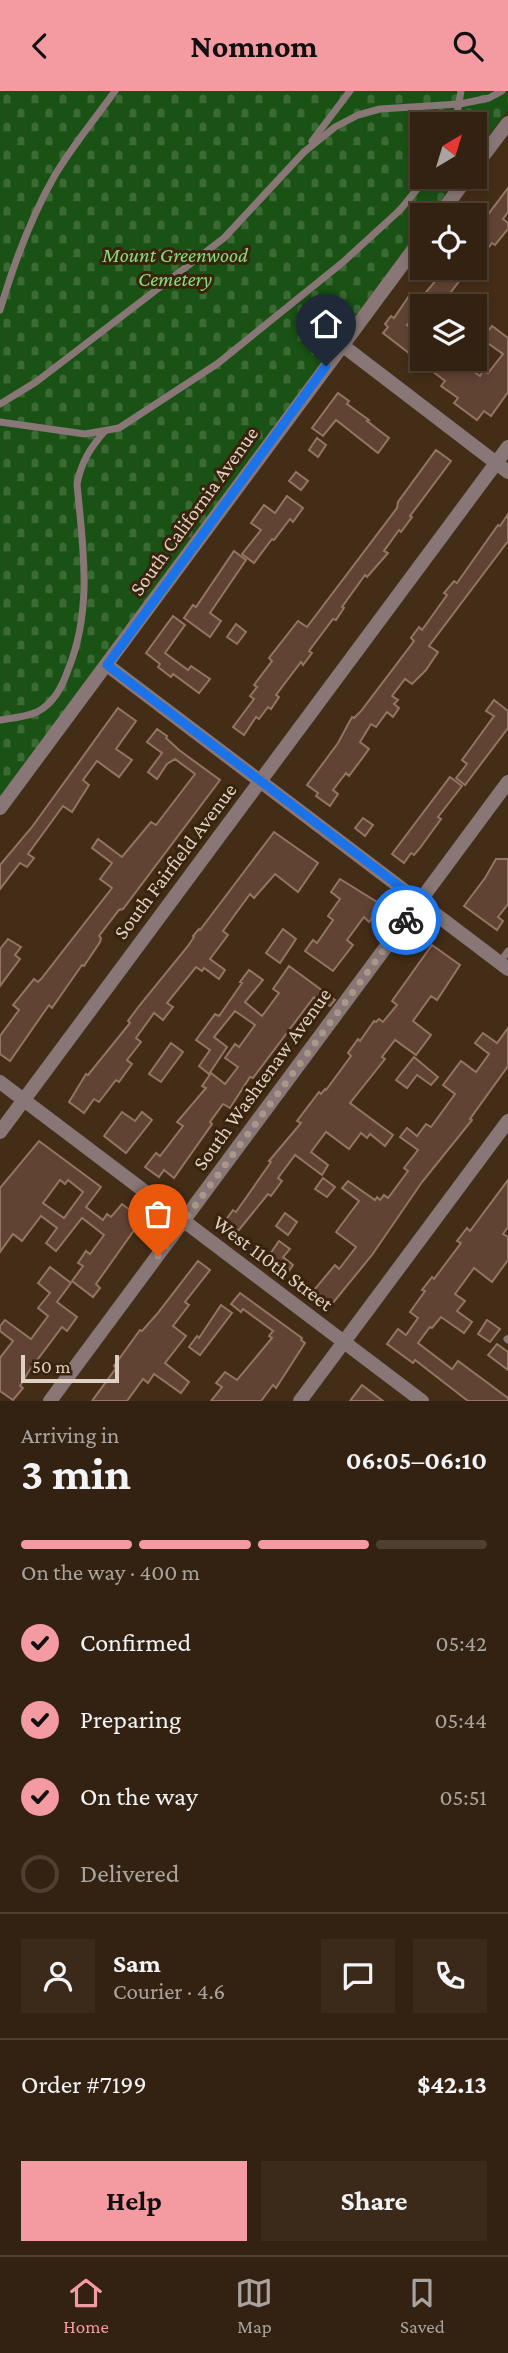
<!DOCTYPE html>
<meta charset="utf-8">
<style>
:root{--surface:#321;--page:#3b2a1a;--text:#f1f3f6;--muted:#a9a49f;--line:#4e3f31;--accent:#f49aa1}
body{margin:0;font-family:"Crimson Pro",serif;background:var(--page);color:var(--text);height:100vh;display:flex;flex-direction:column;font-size:26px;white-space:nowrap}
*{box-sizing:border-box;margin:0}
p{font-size:23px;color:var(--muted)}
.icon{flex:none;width:38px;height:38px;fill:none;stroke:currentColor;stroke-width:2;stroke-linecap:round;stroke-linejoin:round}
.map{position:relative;height:1310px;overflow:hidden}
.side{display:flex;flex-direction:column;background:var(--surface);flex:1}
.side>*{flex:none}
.needle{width:46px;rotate:38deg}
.buttons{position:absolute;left:410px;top:21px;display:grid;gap:14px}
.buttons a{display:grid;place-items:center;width:77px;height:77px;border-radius:0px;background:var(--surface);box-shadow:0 4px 10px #0003,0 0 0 2px var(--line);font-size:35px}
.scale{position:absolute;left:21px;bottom:18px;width:98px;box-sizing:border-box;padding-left:7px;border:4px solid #dfd0c3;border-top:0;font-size:19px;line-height:24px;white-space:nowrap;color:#dfd0c3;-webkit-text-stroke:5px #39230d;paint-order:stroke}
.pin{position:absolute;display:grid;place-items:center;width:60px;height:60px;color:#fff;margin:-72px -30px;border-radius:50% 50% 50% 0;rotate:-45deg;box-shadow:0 0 7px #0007}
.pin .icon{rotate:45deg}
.courier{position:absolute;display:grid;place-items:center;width:70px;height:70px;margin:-35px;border:5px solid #1a73e8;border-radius:50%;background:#fff;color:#222;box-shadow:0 2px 9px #0007}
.headline em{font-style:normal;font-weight:700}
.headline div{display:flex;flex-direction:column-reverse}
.headline{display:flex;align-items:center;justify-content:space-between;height:119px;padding:0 21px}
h1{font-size:46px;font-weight:700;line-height:52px}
.bar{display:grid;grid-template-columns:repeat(4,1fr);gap:10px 7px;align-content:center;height:84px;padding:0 21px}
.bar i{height:9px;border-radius:5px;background:var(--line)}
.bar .on{background:var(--accent)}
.bar p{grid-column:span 4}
.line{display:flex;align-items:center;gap:18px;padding:0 21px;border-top:2px solid var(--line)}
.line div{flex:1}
.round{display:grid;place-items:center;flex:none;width:74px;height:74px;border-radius:0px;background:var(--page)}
ol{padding:0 21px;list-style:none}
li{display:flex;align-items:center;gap:21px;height:77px}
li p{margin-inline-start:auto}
li .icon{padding:7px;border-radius:50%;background:var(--accent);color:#111;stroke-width:4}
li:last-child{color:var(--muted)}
li i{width:38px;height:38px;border:4px solid var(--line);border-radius:50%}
.cta{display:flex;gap:14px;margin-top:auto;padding:14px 21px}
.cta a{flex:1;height:80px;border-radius:0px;background:var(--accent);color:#111;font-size:28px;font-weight:700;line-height:80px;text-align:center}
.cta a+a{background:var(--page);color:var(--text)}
header{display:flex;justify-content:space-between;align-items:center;height:91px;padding:0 21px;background:var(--accent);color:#111;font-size:32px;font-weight:700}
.tab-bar{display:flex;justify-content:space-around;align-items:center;height:98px;border-top:2px solid var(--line);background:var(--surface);font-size:19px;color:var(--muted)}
.tab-bar a{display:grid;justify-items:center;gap:4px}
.tab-bar .on{color:var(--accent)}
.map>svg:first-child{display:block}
.cemetery{fill:url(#cemetery-stones)}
.building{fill:#614333;stroke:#947463;stroke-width:2;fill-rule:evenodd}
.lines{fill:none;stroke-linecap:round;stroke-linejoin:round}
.lane{stroke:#887776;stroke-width:7}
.street{stroke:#887776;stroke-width:14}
.done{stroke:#a99787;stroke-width:7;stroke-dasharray:0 12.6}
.route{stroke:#1a73e8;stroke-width:9}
.labels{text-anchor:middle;stroke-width:6;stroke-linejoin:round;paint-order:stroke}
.park-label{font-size:21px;font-style:italic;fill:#86dc7d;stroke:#39230d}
.street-label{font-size:21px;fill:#dfd0c3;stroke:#39230d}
</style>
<header><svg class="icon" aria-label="back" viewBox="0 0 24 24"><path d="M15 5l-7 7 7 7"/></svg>Nomnom<svg class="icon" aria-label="search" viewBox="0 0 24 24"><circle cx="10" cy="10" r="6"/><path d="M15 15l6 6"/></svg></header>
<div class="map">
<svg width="508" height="1310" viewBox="0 0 508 1310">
<defs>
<pattern id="cemetery-stones" width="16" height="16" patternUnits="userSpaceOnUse" patternTransform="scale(1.75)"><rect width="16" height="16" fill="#1a5215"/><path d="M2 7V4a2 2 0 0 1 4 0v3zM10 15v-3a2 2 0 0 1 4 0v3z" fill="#3b6a35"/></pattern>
</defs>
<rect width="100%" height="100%" fill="#442d17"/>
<polygon class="cemetery" points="0,0 508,0 508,19 474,64 474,33 422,33 422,86 458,86 430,124 422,124 422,135 0,706"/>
<g class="building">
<polygon points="508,97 508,121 503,128 508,132 508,138 495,154 492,152 474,176 474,142"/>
<polygon points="446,177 469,177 442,213 435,207 431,212 422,206"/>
<polygon points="409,205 422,215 407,234 422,245 422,268 445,268 459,278 463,273 480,285 483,280 488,282 503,263 482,248 492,235 508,247 508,301 491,325 484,320 477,329 454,312 458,307 441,295 445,290 383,242 388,236 385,233 391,225 394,227"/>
<polygon points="338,302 349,310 347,313 369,329 367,330 389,347 378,362 336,329 323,345 312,337"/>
<polygon points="317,347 326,354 318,366 309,359"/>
<polygon points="436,359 451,370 410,425 412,426 401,441 399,439 384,460 388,462 367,486 365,484 342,516 344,517 336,529 333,528 309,560 312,562 303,574 301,571 276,604 279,606 271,618 268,616 259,628 256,626 244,644 233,636 254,608 250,605 257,596 254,594 272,570 269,567 298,530 307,536 397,417 398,411"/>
<polygon points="296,381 308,390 301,399 289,390"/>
<polygon points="287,405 303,417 293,431 290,428 274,449 272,448 254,472 242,463 261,439 251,432 264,414 275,422"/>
<polygon points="508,423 508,450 429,555 438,561 426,579 412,593 405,588 392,605 398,609 394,613 399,617 393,626 387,621 376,636 371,633 360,651 369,658 349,685 346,682 333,699 338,703 330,715 316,705 318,702 307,694 338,652 352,626 354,627 361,620 414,550 411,547 419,536 422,539 447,504 444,502 454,490 457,492 498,434 500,435"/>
<polygon points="234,460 246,469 210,522 221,530 210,546 184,527 193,514 196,516"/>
<polygon points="173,525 185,534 165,562 188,579 191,575 210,588 199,602 173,583 171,586 158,576 160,573 146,562"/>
<polygon points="236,533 246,541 237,553 227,546"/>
<polygon points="494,609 508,620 508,637 465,694 456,687 467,673 462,669 494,625 486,620"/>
<polygon points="118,617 136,630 116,658 132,669 119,686 97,670 83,689 89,694 72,721 63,715 28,763 34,767 27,776 20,772 0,798 0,774 32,736"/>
<polygon points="157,638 167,645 166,647 179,659 220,689 123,818 119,819 99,845 101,847 100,851 84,875 82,874 52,917 49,914 10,970 0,963 0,945 19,919 13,914 34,888 38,891 41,888 112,797 100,788 112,772 92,757 98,748 122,766 151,731 156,734 195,683 175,668 167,673 157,688 148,681 162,662 147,651"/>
<polygon points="450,686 462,695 438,726 441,728 420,757 414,764 411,762 404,772 392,763"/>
<polygon points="363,727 373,734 365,745 355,737"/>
<polygon points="274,741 318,772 298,801 275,783 254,807 250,803 223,840 228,844 210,868 225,879 219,888 204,877 202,880 196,876 167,912 173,916 163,929 154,922 136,947 141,951 127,969 132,973 119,991 116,989 99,1011 94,1008 84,1022 69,1011 86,983 88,984 130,932 128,930 139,915 188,855 194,846 193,845 199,838 200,839"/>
<polygon points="496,768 508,768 508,813 498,826 503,830 497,839 464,815 485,787"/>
<polygon points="340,788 382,814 369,831 364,826 347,849 353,854 333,880 305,860 313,849 317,852 333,829 328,825 340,808 331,801"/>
<polygon points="283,838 296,848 280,872 266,862"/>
<polygon points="8,848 21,856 15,864 20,868 0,895 0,858"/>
<polygon points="432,854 460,874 437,909 431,905 413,930 431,944 416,964 395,949 382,966 385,968 350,1012 393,1044 385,1055 370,1043 367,1047 361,1042 349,1058 326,1041 311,1061 328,1074 322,1084 295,1064 278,1087 282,1090 271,1105 268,1103 238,1140 225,1130 233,1119 236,1121 271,1071 269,1070 301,1032 297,1030 319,1001 321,1003 325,998 326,999 351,965 348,962 358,948 360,950 374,930 376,931 379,928 383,931 397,914 392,910"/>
<polygon points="289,875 335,909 330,915 314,906 253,987 250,986 230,1017 223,1013 210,1031 212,1033 174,1087 164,1079 159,1086 145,1076 156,1062 160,1065 183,1035 177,1031 206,997 202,995 211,982 225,993 238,976 225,967 235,953 239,956 255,934 235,920 214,946 227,956 209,983 199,975 210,959 196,949 215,923 219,925 242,892 240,891 249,879 263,889 245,911 262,925 279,902 273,898"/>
<polygon points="508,937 508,975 470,1028 472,1029 422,1091 372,1164 332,1213 314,1199 335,1174 339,1178 343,1173 356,1156 336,1141 359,1110 342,1097 348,1090 375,1109 377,1106 380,1109 384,1104 388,1107 408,1080 404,1077 418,1059 400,1046 407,1037 417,1045 426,1033 431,1036 455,1003 443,994 461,970 476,981 489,963 475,952 483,942 497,952"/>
<polygon points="171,952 183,961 161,991 149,983"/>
<polygon points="414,966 438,986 431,994 417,984 407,997 396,989"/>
<polygon points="122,1021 135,1030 142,1021 152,1029 126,1062 104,1045"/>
<path d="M39 1050 101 1096 86 1116 103 1129 107 1123 111 1126 122 1113 142 1128 96 1193 100 1197 93 1206 72 1190 83 1175 78 1172 86 1160 90 1163 104 1144 82 1127 56 1160 46 1152 57 1137 41 1125 22 1150 13 1143 0 1161V1097ZM60 1089 65 1093 68 1089 83 1101 64 1127 43 1112Z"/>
<polygon points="323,1087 335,1096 327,1106 315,1098"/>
<polygon points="508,1089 508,1136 503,1143 508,1146 508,1169 492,1191 474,1177 455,1203 465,1210 457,1220 472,1231 464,1242 441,1226 432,1237 430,1236 418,1252 452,1278 458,1270 508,1307 508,1310 468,1310 415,1269 413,1272 387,1253 398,1238 406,1244 418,1227 410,1221 425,1200 422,1199 432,1186 434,1188 461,1152 457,1150 467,1137 470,1140"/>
<polygon points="285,1122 297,1131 288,1144 276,1135"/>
<polygon points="279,1150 290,1158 283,1166 293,1174 286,1184 266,1169"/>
<polygon points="198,1170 210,1179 185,1211 189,1214 173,1235 186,1245 165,1272 189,1291 181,1302 154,1283 148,1292 143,1288 127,1310 92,1310 116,1277 114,1275 140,1239 142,1240 157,1223"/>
<polygon points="50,1176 71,1192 57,1211 77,1226 67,1240 62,1236 29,1280 20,1295 23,1297 13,1309 0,1300 0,1267 13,1250 0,1240 0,1235 5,1229 31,1248 48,1225 38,1217 50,1202 38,1192"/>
<polygon points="240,1202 302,1247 301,1249 305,1252 276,1297 273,1294 261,1310 211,1310 222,1296 216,1292 225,1281 237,1289 272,1247 269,1245 273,1240 243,1218 241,1221 231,1213"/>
<polygon points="221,1214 232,1222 200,1264 189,1256 197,1245 199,1247"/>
<polygon points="487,1229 500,1238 490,1251 478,1243"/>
<polygon points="497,1253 508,1261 508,1279 488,1264"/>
<polygon points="362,1294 383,1310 350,1310"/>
</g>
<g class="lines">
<g class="lane">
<polyline points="455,33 461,0"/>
<polyline points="312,50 350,0"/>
<path d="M0 219C14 172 31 126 55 84 73 54 95 28 115 0"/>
<polyline points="0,313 36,291 224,147 304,61 335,36 358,24 380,18 460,13 489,7 502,0"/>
<polyline points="0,331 85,343 119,337 217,273 342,172 400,119 427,86"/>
<path d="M0 629C12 627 26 626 37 621 54 612 62 596 68 579 93 518 83 457 77 393 81 372 90 357 104 341"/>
<polyline points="500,871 508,860"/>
<polyline points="507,1248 508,1249"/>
</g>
<g class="street">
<polyline points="474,77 508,32"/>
<polyline points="439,124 468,86"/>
<polyline points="342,254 508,381"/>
<polyline points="107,574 508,878"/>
<polyline points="0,717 422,147"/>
<polyline points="0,991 422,1310"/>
<polyline points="0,1041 508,356"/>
<polyline points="50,1310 508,691"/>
<polyline points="300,1310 508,1030"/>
</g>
</g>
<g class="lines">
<polyline class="done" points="158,1165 406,829"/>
<polyline class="route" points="326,275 107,574 419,810 406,829"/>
</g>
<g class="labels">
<g class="park-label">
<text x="175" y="171">Mount Greenwood<tspan x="175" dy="24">Cemetery</tspan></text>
</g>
<g class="street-label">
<text transform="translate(194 420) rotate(-54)" y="7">South California Avenue</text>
<text transform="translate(175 770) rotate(-53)" y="7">South Fairfield Avenue</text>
<text transform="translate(262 988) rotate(-54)" y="7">South Washtenaw Avenue</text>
<text transform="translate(273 1172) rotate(37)" y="7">West 110th Street</text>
</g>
</g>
</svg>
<div class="buttons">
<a><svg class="needle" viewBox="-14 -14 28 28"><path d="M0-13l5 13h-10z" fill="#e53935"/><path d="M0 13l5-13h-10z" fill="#a9a49f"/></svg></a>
<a><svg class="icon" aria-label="locate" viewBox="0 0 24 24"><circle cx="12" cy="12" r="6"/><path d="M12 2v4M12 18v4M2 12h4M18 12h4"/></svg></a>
<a><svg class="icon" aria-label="layers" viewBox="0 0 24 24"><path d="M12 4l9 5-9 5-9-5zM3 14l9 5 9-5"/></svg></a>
</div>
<div class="scale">50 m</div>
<div class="pin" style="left:158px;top:1165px;background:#ea580c"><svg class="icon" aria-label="bag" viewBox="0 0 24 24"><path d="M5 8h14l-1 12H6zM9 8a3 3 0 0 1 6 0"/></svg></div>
<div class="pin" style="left:326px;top:275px;background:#1f2937"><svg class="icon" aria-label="home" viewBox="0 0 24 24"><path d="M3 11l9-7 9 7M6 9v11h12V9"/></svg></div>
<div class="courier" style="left:406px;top:829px"><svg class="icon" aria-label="bike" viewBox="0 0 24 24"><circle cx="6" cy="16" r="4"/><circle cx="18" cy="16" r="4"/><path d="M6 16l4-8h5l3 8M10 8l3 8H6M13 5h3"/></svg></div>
</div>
<section class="side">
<div class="headline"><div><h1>3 min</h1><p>Arriving in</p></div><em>06:05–06:10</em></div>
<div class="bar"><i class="on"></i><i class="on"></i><i class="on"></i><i></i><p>On the way · 400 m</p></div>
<ol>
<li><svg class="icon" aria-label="check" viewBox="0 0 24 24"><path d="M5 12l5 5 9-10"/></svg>Confirmed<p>05:42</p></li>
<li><svg class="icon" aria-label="check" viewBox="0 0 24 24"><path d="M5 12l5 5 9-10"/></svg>Preparing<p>05:44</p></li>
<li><svg class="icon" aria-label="check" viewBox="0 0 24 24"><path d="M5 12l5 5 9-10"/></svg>On the way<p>05:51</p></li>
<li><i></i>Delivered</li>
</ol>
<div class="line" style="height:126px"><a class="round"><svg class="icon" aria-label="person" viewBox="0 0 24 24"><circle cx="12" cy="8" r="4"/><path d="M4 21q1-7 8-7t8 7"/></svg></a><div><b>Sam</b><p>Courier · 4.6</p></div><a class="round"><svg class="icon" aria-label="chat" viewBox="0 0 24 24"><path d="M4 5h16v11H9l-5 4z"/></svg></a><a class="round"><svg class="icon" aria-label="phone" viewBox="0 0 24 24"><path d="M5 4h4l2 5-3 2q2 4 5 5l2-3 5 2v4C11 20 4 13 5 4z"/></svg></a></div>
<div class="line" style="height:91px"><div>Order #7199</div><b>$42.13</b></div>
<div class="cta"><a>Help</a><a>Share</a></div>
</section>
<nav class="tab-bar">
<a class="on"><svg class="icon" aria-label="home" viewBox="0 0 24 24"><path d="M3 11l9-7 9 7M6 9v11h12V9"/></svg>Home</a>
<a><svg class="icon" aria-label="map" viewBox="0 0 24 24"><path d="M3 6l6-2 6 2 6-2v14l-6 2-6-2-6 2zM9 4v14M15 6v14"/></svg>Map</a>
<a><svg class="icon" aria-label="saved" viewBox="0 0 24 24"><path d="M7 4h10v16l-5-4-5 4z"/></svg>Saved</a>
</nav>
